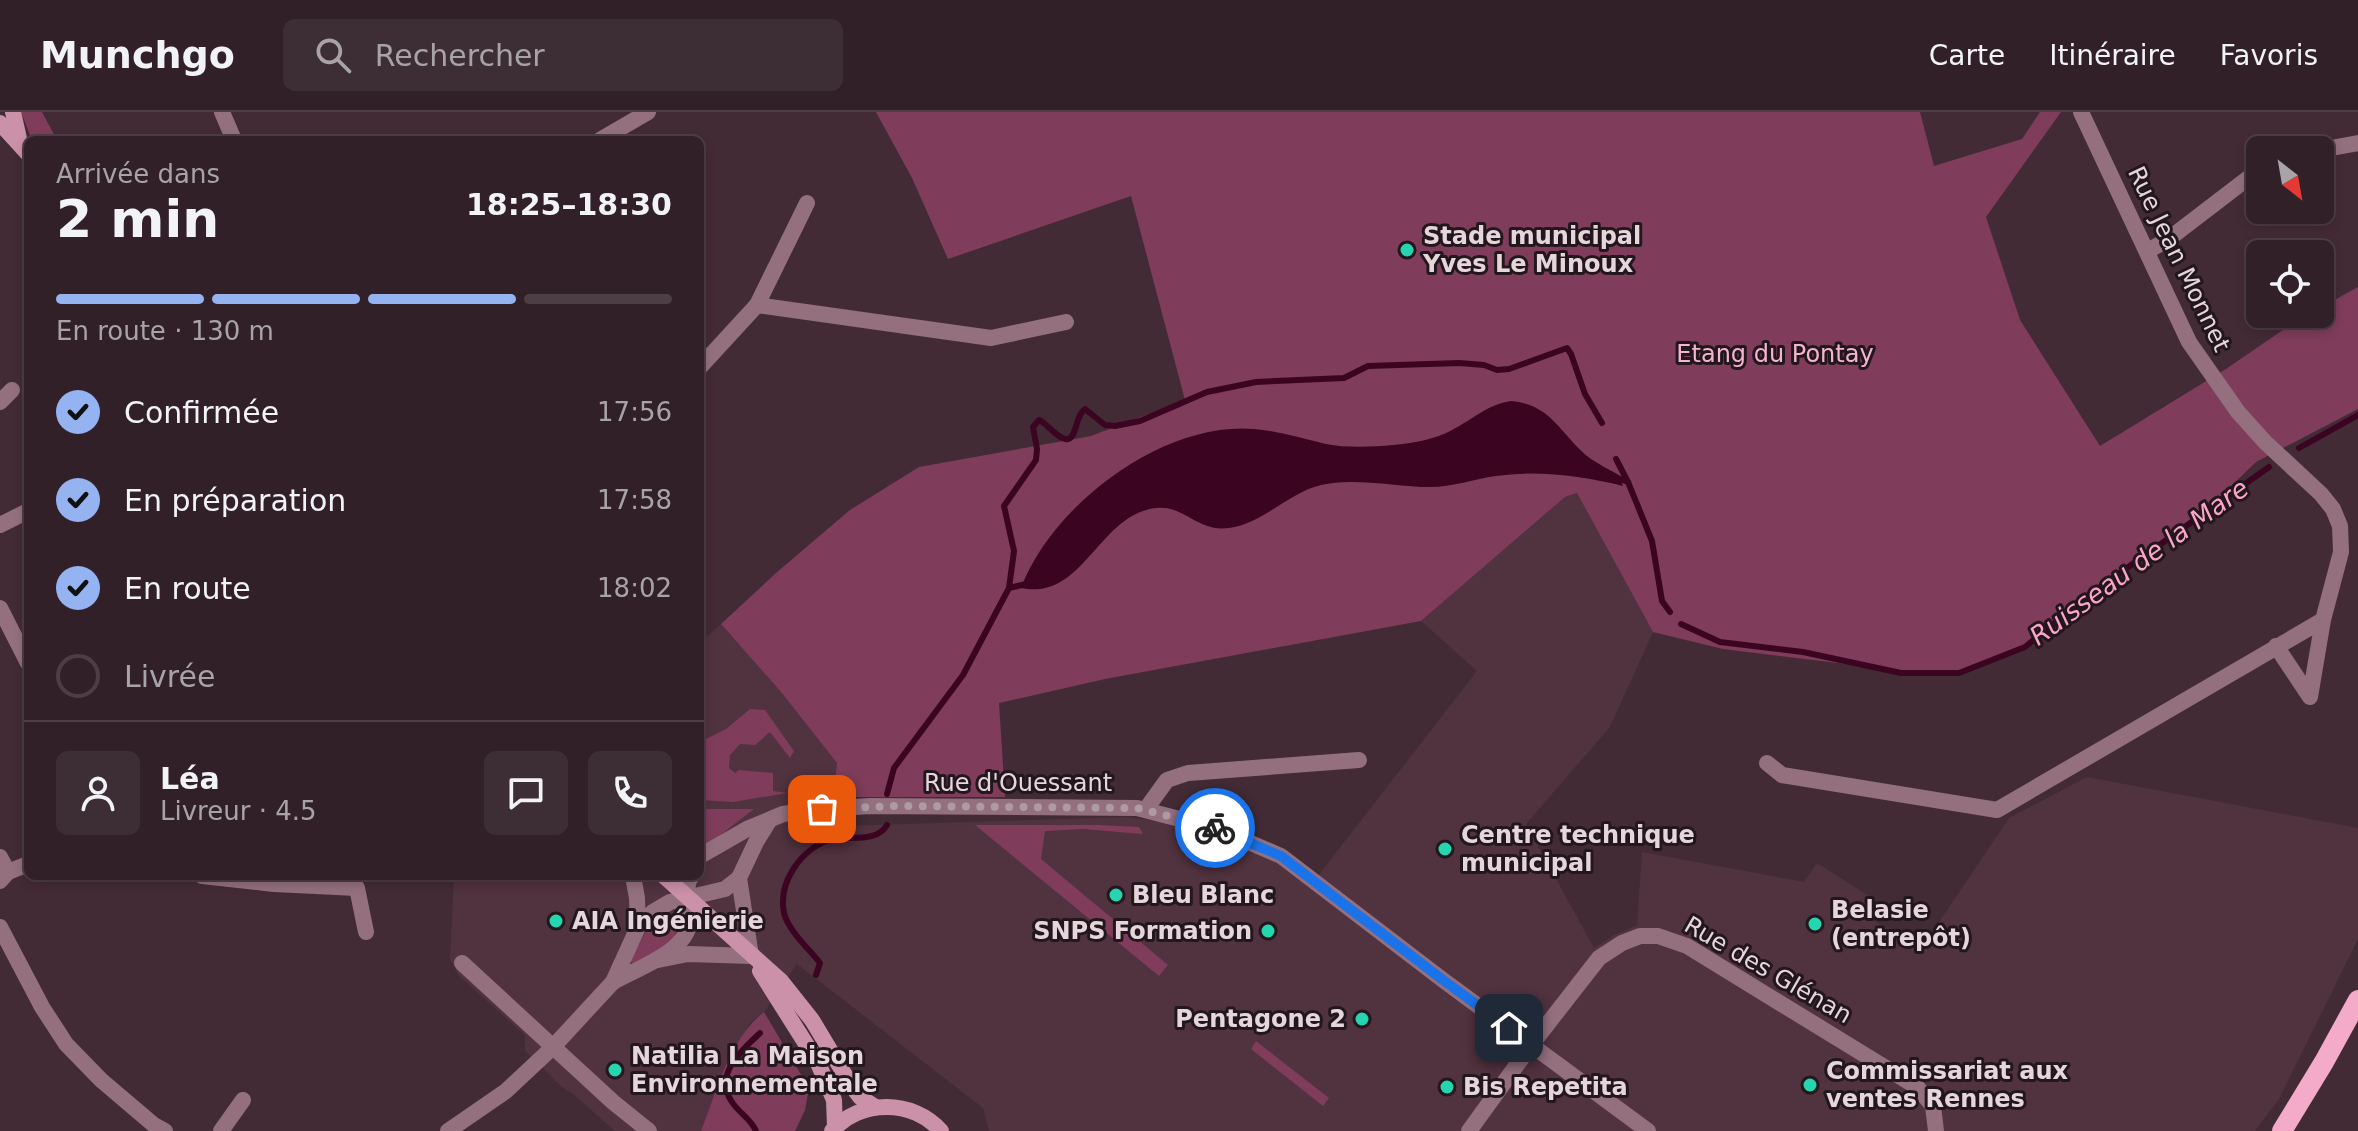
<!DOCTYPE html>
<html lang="fr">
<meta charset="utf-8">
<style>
:root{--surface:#322028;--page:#3d2d34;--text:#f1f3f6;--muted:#a8a3a8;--line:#4d3e45;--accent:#95b2f1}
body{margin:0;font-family:"DejaVu Sans",sans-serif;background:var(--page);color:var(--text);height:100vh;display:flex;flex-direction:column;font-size:30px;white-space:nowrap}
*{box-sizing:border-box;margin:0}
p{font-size:26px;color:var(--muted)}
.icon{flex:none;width:44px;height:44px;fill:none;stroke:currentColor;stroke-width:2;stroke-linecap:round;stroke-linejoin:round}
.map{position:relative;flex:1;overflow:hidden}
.panel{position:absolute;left:24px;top:24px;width:680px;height:744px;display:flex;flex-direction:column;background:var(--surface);border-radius:12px;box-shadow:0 4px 12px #0003,0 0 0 2px var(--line)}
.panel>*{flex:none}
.needle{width:52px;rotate:149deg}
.tools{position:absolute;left:2246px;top:24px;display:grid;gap:16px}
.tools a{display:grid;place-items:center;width:88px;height:88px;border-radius:12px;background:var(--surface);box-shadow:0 4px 12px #0003,0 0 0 2px var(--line);font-size:40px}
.pin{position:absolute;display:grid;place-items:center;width:68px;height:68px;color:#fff;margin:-34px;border-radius:16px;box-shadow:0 4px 12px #0006}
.courier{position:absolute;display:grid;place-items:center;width:80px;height:80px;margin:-40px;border:6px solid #1a73e8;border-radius:50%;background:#fff;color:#222;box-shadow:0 2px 10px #0007}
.overview em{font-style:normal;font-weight:600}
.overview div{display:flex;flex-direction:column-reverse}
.overview{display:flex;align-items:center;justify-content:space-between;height:136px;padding:0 32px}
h1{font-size:52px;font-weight:600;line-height:60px}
.bar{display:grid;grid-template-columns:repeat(4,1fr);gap:12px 8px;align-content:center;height:96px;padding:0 32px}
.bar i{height:10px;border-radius:6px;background:var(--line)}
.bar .current{background:var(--accent)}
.bar p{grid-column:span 4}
.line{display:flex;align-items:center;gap:20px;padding:0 32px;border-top:2px solid var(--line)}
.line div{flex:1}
.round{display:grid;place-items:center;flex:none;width:84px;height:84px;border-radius:12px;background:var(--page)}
ol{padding:0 32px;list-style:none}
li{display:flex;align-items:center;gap:24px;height:88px}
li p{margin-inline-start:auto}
li .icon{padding:8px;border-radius:50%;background:var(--accent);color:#111;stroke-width:4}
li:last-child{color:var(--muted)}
li i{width:44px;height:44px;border:4px solid var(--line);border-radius:50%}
header{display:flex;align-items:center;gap:48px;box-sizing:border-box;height:112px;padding:0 40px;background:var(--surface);border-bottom:2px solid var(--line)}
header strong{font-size:38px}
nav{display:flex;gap:44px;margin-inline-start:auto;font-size:28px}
.search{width:560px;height:72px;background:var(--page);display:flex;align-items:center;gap:20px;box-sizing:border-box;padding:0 28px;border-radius:12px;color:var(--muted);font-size:30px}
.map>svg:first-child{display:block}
.built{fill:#51323f}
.green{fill:#7f3d5b}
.water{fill:#3b0522}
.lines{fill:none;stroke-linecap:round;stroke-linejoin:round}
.stream{stroke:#3b0522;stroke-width:6}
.minor{stroke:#94707e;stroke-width:16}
.tertiary{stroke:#94707e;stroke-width:16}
.secondary{stroke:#ca91a8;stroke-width:16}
.primary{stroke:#f4abc9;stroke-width:20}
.done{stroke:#ad9aa2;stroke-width:8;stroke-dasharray:0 14.4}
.route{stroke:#1a73e8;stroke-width:10}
.poi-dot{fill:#24d5af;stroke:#22171c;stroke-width:3}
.labels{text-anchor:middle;stroke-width:6;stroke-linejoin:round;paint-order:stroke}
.poi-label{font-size:24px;font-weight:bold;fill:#e6d6dc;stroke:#22171c;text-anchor:start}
.street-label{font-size:24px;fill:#e6d6dc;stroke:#22171c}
.park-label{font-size:24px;fill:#f5b3cd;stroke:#22171c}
.water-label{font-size:26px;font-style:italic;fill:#fca5c9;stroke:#22171c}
</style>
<header>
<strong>Munchgo</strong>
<div class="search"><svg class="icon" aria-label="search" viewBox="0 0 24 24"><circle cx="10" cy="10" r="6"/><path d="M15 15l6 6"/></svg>Rechercher</div>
<nav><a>Carte</a><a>Itinéraire</a><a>Favoris</a></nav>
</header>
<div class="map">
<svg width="2358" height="1019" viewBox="0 0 2358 1019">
<rect width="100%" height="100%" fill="#432b35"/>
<polygon class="built" points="1577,381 1653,520 1610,615 1526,712 1594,836 1614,823 1637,813 1642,740 1804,770 1817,751 1871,785 1865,802 1919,840 2009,706 2087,665 2358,716 2358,827 2279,987 2255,1019 989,1019 983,996 797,852 764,900 751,910 732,942 701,1019 615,1019 572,981 562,975 525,939 525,923 459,864 450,847 454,764 700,764 700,531 721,512 781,580 837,651 833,685 843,714 1125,705 1218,717 1314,769 1477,559 1421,509 1565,385"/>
<g class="green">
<polygon points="21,0 42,0 57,28 32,28"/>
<polygon points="876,0 1920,0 1934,54 2022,27 2040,0 2061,0 1986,105 2020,208 2100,334 2226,257 2302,205 2320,202 2320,196 2358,175 2358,297 2256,350 2198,406 2089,483 2025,535 1959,561 1928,562 1723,537 1653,520 1577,381 1565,385 1421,509 1105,567 999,591 1005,685 833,685 837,651 781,580 721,512 776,461 850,398 919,355 1091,324 1185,288 1131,84 948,147 912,66"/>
<polygon points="750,597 765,598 794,639 790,646 770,620 755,633 740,632 730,643 729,656 735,661 739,658 773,661 773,679 787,681 733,690 700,688 700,630 726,617"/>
<polygon points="700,697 754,697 714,728 700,736"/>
<polygon points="975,713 1098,713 1139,715 1143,722 1083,717 1045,719 1041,747 1168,853 1159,864"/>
<path d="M661 804 675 805 678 808C680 833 651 843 633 851L630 849 648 815Z"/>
<path d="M764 900 809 976 805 998 795 1019H701C717 979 729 927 764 900Z"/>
<polygon points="1256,929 1329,986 1323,994 1251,937"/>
</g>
<path class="water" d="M1511 289C1554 293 1561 325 1591 347 1600 353 1610 358 1619 363L1623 374C1582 364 1538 358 1496 364 1474 367 1453 375 1430 375 1397 375 1353 365 1321 373 1288 381 1264 411 1229 416 1193 421 1182 385 1143 399 1095 416 1079 488 1021 476 1052 393 1163 309 1254 317 1279 319 1302 326 1326 332 1346 336 1372 335 1393 333 1413 331 1434 328 1452 318 1472 308 1488 292 1511 289Z"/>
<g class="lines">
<g class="stream">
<polyline points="2299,336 2358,303"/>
<polyline points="1616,347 1628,370"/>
<polyline points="1615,365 1628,370 1652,429 1662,489 1670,500"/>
<path d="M1009 476 1014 439 1004 394 1036 348 1037 337 1033 315 1039 308C1047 311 1059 329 1068 327 1077 325 1075 304 1085 297L1105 313 1115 314 1140 309 1207 280 1256 270 1344 266 1368 254 1459 251 1484 253 1497 258 1509 257 1567 236 1571 242 1585 282 1602 311"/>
<polyline points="1681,512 1720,530 1803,540 1901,561 1959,561 2025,535 2089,483 2269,355"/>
<polyline points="887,682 894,656 963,563 1009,476 1026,472"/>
<path d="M816 863 820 851C809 837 788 818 784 801 778 770 801 737 830 728 848 723 876 732 887 713"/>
<path d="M756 1019C751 1007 739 1001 732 990 713 963 741 939 760 921"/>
</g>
<g class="minor">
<polyline points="222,0 234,28"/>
<polyline points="600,28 648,0"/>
<polyline points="2320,38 2358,31"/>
<polyline points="2147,139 2166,129 2260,57"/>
<polyline points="757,193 807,91"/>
<polyline points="700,255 757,193 991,226 1066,210"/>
<polyline points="0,290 12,278"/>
<polyline points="0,496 28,551"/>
<polyline points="2276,534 2310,585 2323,508"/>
<polyline points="1767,651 1782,663 1997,698 2323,508 2341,440 2340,414 2333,397 2321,382 2265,330 2238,300 2189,230 2081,0"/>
<polyline points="1146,697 1167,668 1188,661 1359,648"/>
<polyline points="700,744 747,717 783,702 809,698 870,694 1137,696 1218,717 1281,744 1443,868 1648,1019"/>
<polyline points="0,745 8,760 0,769"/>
<polyline points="8,760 28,752"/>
<polyline points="202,764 274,772 357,776 366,820"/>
<polyline points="633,764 637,786 638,815"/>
<polyline points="0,815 42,895 66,932 101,968 154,1013 165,1019"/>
<polyline points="658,848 688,842 751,844 739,766 756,730 769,709"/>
<polyline points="462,851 613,990 649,1019"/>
<path d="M613 870C637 856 688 840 690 808 691 793 683 778 691 764"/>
<polyline points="221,1019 243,988"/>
<polyline points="448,1019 506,979 552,936 613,870 638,815 653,800 670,790 725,777 739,766"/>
<polyline points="1469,1019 1532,932 1599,846 1622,831 1640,824 1658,824 1687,834 1917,975 1933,994 1936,1019"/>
</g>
<polyline class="tertiary" points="0,413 28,399"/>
<g class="secondary">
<polyline points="13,0 20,31"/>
<polyline points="0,11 28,42"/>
<polyline points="664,764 781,869 812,908 851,973 860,985 875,995"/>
<polyline points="760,859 818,951 834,988 835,1015"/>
<path d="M832 1019C860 987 913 987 941 1019"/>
</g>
<polyline class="primary" points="2282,1019 2324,950 2358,888"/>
</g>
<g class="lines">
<polyline class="done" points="822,697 896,694 1137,696 1215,716"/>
<polyline class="route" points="1215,716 1281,744 1443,868 1509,916"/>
</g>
<g class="poi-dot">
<circle cx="1407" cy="138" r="8"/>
<circle cx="1445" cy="737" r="8"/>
<circle cx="1116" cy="783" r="8"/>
<circle cx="556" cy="809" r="8"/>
<circle cx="1815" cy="812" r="8"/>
<circle cx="1268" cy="819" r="8"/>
<circle cx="1362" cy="907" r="8"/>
<circle cx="615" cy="958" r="8"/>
<circle cx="1810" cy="973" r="8"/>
<circle cx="1447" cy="975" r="8"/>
</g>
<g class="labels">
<g class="poi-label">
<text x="1423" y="132">Stade municipal<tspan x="1423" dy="28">Yves Le Minoux</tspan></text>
<text x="1461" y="731">Centre technique<tspan x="1461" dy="28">municipal</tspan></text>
<text x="1132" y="791">Bleu Blanc</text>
<text x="1831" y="806">Belasie<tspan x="1831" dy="28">(entrepôt)</tspan></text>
<text x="572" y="817">AIA Ingénierie</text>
<text x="1252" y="827" text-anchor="end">SNPS Formation</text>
<text x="1346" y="915" text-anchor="end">Pentagone 2</text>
<text x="631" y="952">Natilia La Maison<tspan x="631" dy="28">Environnementale</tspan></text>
<text x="1826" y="967">Commissariat aux<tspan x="1826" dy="28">ventes Rennes</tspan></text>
<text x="1463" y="983">Bis Repetita</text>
</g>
<g class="street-label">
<text transform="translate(2179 147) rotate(64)" y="8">Rue Jean Monnet</text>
<text x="1018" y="679">Rue d'Ouessant</text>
<text transform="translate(1768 858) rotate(30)" y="8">Rue des Glénan</text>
</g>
<g class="park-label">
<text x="1775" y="250">Etang du Pontay</text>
</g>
<g class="water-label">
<text transform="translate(2139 450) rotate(-36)" y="9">Ruisseau de la Mare</text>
</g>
</g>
</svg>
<div class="tools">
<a><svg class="needle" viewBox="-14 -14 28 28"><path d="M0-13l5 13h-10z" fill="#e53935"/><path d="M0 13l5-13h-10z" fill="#a8a3a8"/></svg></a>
<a><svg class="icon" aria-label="locate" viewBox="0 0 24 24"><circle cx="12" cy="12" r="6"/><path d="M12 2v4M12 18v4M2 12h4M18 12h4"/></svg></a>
</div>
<div class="pin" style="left:822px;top:697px;background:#ea580c"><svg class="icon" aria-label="bag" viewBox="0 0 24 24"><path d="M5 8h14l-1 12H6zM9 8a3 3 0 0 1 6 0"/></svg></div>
<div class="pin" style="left:1509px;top:916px;background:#1f2937"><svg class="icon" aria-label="home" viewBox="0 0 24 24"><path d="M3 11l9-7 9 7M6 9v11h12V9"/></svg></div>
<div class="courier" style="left:1215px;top:716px"><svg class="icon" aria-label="bike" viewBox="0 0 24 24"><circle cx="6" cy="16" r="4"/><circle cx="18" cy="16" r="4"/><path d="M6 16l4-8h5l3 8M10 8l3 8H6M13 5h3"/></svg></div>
<section class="panel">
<div class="overview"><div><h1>2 min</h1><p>Arrivée dans</p></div><em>18:25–18:30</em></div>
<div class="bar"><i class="current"></i><i class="current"></i><i class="current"></i><i></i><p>En route · 130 m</p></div>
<ol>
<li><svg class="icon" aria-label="check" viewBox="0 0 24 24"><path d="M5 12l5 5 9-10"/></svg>Confirmée<p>17:56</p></li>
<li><svg class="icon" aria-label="check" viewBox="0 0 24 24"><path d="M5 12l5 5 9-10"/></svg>En préparation<p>17:58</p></li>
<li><svg class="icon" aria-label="check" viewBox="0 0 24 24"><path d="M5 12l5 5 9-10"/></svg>En route<p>18:02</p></li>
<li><i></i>Livrée</li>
</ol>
<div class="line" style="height:144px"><a class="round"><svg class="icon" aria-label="person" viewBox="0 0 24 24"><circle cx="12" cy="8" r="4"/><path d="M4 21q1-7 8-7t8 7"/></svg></a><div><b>Léa</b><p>Livreur · 4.5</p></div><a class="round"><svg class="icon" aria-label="chat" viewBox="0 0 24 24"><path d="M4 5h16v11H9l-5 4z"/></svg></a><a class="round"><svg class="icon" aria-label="phone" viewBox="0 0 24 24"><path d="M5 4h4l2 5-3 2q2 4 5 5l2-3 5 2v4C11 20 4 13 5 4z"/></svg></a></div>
</section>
</div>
